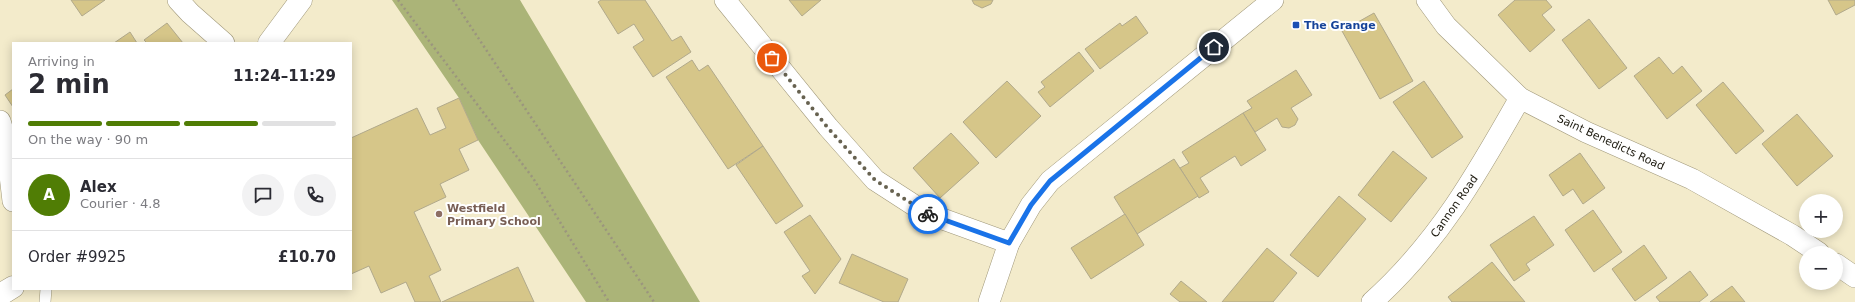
<!DOCTYPE html>
<meta charset="utf-8">
<style>
:root{--surface:#fff;--page:#f2f2f3;--text:#2b2b33;--muted:#7c7c81;--line:#e1e1e2;--accent:#507d05}
body{margin:0;font-family:"DejaVu Sans",sans-serif;background:var(--page);color:var(--text);height:100vh;display:flex;flex-direction:column;font-size:15px;white-space:nowrap}
*{box-sizing:border-box;margin:0}
p{font-size:13px;color:var(--muted)}
.icon{flex:none;width:22px;height:22px;fill:none;stroke:currentColor;stroke-width:2;stroke-linecap:round;stroke-linejoin:round}
.map{position:relative;flex:1;overflow:hidden}
.details{position:absolute;left:12px;top:42px;width:340px;height:248px;display:flex;flex-direction:column;background:var(--surface);border-radius:0px;box-shadow:0 2px 10px #0003}
.details>*{flex:none}
.fabs{position:absolute;left:1799px;top:194px;display:grid;gap:8px}
.fabs a{display:grid;place-items:center;width:44px;height:44px;border-radius:50%;background:var(--surface);box-shadow:0 2px 10px #0003;font-size:20px}
.pin{position:absolute;display:grid;place-items:center;width:34px;height:34px;color:#fff;margin:-17px;border:2px solid #fff;border-radius:50%;box-shadow:0 1px 4px #0007}
.courier{position:absolute;display:grid;place-items:center;width:40px;height:40px;margin:-20px;border:3px solid #1a73e8;border-radius:50%;background:#fff;color:#222;box-shadow:0 1px 5px #0007}
.overview em{font-style:normal;font-weight:800}
.overview div{display:flex;flex-direction:column-reverse}
.overview{display:flex;align-items:center;justify-content:space-between;height:68px;padding:0 16px}
h1{font-size:26px;font-weight:800;line-height:30px}
.bar{display:grid;grid-template-columns:repeat(4,1fr);gap:6px 4px;align-content:center;height:48px;padding:0 16px}
.bar i{height:5px;border-radius:3px;background:var(--line)}
.bar .current{background:var(--accent)}
.bar p{grid-column:span 4}
.line{display:flex;align-items:center;gap:10px;padding:0 16px;border-top:1px solid var(--line)}
.line div{flex:1}
.round{display:grid;place-items:center;flex:none;width:42px;height:42px;border-radius:21px;background:var(--page)}
.map>svg:first-child{display:block}
.forest{fill:#abb478}
.building{fill:#d6c689;stroke:#b1a98b}
.lines{fill:none;stroke-linecap:round;stroke-linejoin:round}
.lane-casing{stroke:#a0987a;stroke-width:12}
.street-casing{stroke:#a0987a;stroke-width:22}
.secondary-casing{stroke:#a0987a;stroke-width:23}
.path{stroke:#9b957e;stroke-width:2.5;stroke-dasharray:2 3;stroke-linecap:butt}
.lane{stroke:#fff;stroke-width:11}
.street{stroke:#fff;stroke-width:21}
.secondary{stroke:#fff;stroke-width:22}
.done{stroke:#676250;stroke-width:4;stroke-dasharray:0 7.2}
.route{stroke:#1a73e8;stroke-width:5}
.transit-dot{fill:#1a4fb4;stroke:#fff;stroke-width:1.5}
.education-dot{fill:#8d6e63;stroke:#fff;stroke-width:1.5}
.labels{text-anchor:middle;stroke-width:4;stroke-linejoin:round;paint-order:stroke}
.transit-label{font-size:11px;font-weight:bold;fill:#164399;stroke:#fff;text-anchor:start}
.street-label{font-size:11px;fill:#1b180d;stroke:#fff}
.education-label{font-size:11px;font-weight:bold;fill:#785e54;stroke:#fff;text-anchor:start}
</style>
<div class="map">
<svg width="1855" height="302" viewBox="0 0 1855 302">
<rect width="100%" height="100%" fill="#f3ebcb"/>
<polygon class="forest" points="392,0 520,0 700,302 586,302 478,140 459,98"/>
<g class="building">
<polygon points="71,0 105,0 82,16"/>
<polygon points="601,0 645,0 672,41 681,36 691,52 653,77 633,47 644,40 634,24 618,34 598,2"/>
<polygon points="789,0 821,0 802,16"/>
<polygon points="972,0 993,0 991,4 982,8 974,4"/>
<polygon points="1515,0 1546,0 1552,7 1542,15 1555,30 1530,52 1498,15"/>
<polygon points="1828,0 1855,0 1855,5 1836,15"/>
<polygon points="1374,13 1413,81 1380,99 1342,31"/>
<polygon points="1136,16 1148,33 1100,69 1085,49 1120,23 1122,26"/>
<polygon points="1589,19 1627,68 1599,89 1562,40"/>
<polygon points="167,23 183,43 147,43 144,40"/>
<polygon points="130,32 137,43 114,43"/>
<polygon points="1079,52 1094,71 1050,107 1038,92 1045,87 1041,82"/>
<polygon points="1659,57 1673,74 1682,66 1702,91 1667,119 1634,76"/>
<polygon points="692,60 699,71 708,65 763,146 728,169 666,77"/>
<polygon points="1296,70 1312,95 1291,108 1298,119 1295,125 1289,128 1282,127 1277,118 1255,132 1243,113 1252,108 1247,101"/>
<polygon points="1007,81 1041,116 996,158 963,122"/>
<polygon points="1424,81 1463,137 1432,158 1393,102"/>
<polygon points="1723,82 1764,131 1736,154 1696,105"/>
<polygon points="13,89 13,107 5,95"/>
<polygon points="459,98 478,140 459,149 469,170 440,184 446,197 414,212 441,270 429,276 441,302 415,302 406,282 381,293 369,266 351,274 351,138 417,108 430,135 446,128 437,108"/>
<polygon points="1243,113 1266,150 1241,166 1235,156 1200,178 1209,192 1199,198 1180,168 1189,163 1182,152"/>
<polygon points="1797,114 1833,156 1797,186 1762,144"/>
<polygon points="951,133 979,163 940,198 913,168"/>
<polygon points="763,146 803,206 776,224 736,165"/>
<polygon points="1393,151 1427,178 1391,222 1358,195"/>
<polygon points="1580,153 1605,188 1583,204 1573,189 1563,196 1549,175"/>
<polygon points="1174,159 1198,196 1137,234 1114,197"/>
<polygon points="1339,196 1366,219 1318,277 1290,255"/>
<polygon points="1593,210 1622,252 1594,272 1565,230"/>
<polygon points="1125,214 1144,245 1091,279 1071,248"/>
<polygon points="810,215 841,259 815,294 802,276 810,271 784,232"/>
<polygon points="1534,216 1554,245 1526,264 1530,270 1514,281 1490,245"/>
<polygon points="1644,245 1667,278 1635,301 1612,269"/>
<polygon points="1267,248 1297,273 1273,302 1222,302"/>
<polygon points="852,254 908,279 898,302 884,302 839,283"/>
<polygon points="1492,262 1525,302 1452,302 1448,297"/>
<polygon points="518,267 534,302 442,302"/>
<polygon points="1690,271 1708,295 1699,302 1660,302 1656,297"/>
<polygon points="1181,281 1207,302 1180,302 1170,294"/>
<polygon points="1732,286 1745,302 1710,302"/>
</g>
<g class="lines">
<defs>
<polyline id="lane" points="45,302 46,289"/>
<g id="street">
<polyline points="178,0 190,13 224,43"/>
<polyline points="725,0 828,127 875,180 926,213 1009,243"/>
<polyline points="1427,0 1446,26 1520,98 1586,132 1692,179 1792,235 1819,253"/>
<polyline points="0,121 6,141 13,201"/>
<polyline points="1836,264 1855,277"/>
<polyline points="989,302 1009,243 1031,205 1050,181 1273,0"/>
<path d="M1372 302C1438 243 1477 174 1520 98"/>
</g>
<g id="secondary">
<polyline points="269,43 301,0"/>
<polyline points="0,295 13,287"/>
</g>
</defs>
<use href="#lane" class="lane-casing"/>
<use href="#street" class="street-casing"/>
<use href="#secondary" class="secondary-casing"/>
<g class="path">
<polyline points="398,0 533,178 609,302"/>
<polyline points="453,0 654,302"/>
</g>
<use href="#lane" class="lane"/>
<use href="#street" class="street"/>
<use href="#secondary" class="secondary"/>
</g>
<g class="lines">
<polyline class="done" points="772,58 828,128 875,180 928,214"/>
<polyline class="route" points="928,214 1009,243 1031,205 1050,181 1214,47"/>
</g>
<rect class="transit-dot" x="1292" y="21" width="8" height="8" rx="2"/>
<circle class="education-dot" cx="439" cy="214" r="4"/>
<g class="labels">
<g class="transit-label">
<text x="1304" y="29">The Grange</text>
</g>
<g class="street-label">
<text transform="translate(1611 142) rotate(25)" y="4">Saint Benedicts Road</text>
<text transform="translate(1454 206) rotate(-55)" y="4">Cannon Road</text>
</g>
<g class="education-label">
<text x="447" y="212">Westfield<tspan x="447" dy="13">Primary School</tspan></text>
</g>
</g>
</svg>
<div class="fabs">
<a>+</a>
<a>−</a>
</div>
<div class="pin" style="left:772px;top:58px;background:#ea580c"><svg class="icon" aria-label="bag" viewBox="0 0 24 24"><path d="M5 8h14l-1 12H6zM9 8a3 3 0 0 1 6 0"/></svg></div>
<div class="pin" style="left:1214px;top:47px;background:#1f2937"><svg class="icon" aria-label="home" viewBox="0 0 24 24"><path d="M3 11l9-7 9 7M6 9v11h12V9"/></svg></div>
<div class="courier" style="left:928px;top:214px"><svg class="icon" aria-label="bike" viewBox="0 0 24 24"><circle cx="6" cy="16" r="4"/><circle cx="18" cy="16" r="4"/><path d="M6 16l4-8h5l3 8M10 8l3 8H6M13 5h3"/></svg></div>
<section class="details">
<div class="overview"><div><h1>2 min</h1><p>Arriving in</p></div><em>11:24–11:29</em></div>
<div class="bar"><i class="current"></i><i class="current"></i><i class="current"></i><i></i><p>On the way · 90 m</p></div>
<div class="line" style="height:72px"><b class="round" style="background:var(--accent);color:#fff">A</b><div><b>Alex</b><p>Courier · 4.8</p></div><a class="round"><svg class="icon" aria-label="chat" viewBox="0 0 24 24"><path d="M4 5h16v11H9l-5 4z"/></svg></a><a class="round"><svg class="icon" aria-label="phone" viewBox="0 0 24 24"><path d="M5 4h4l2 5-3 2q2 4 5 5l2-3 5 2v4C11 20 4 13 5 4z"/></svg></a></div>
<div class="line" style="height:52px"><div>Order #9925</div><b>£10.70</b></div>
</section>
</div>
